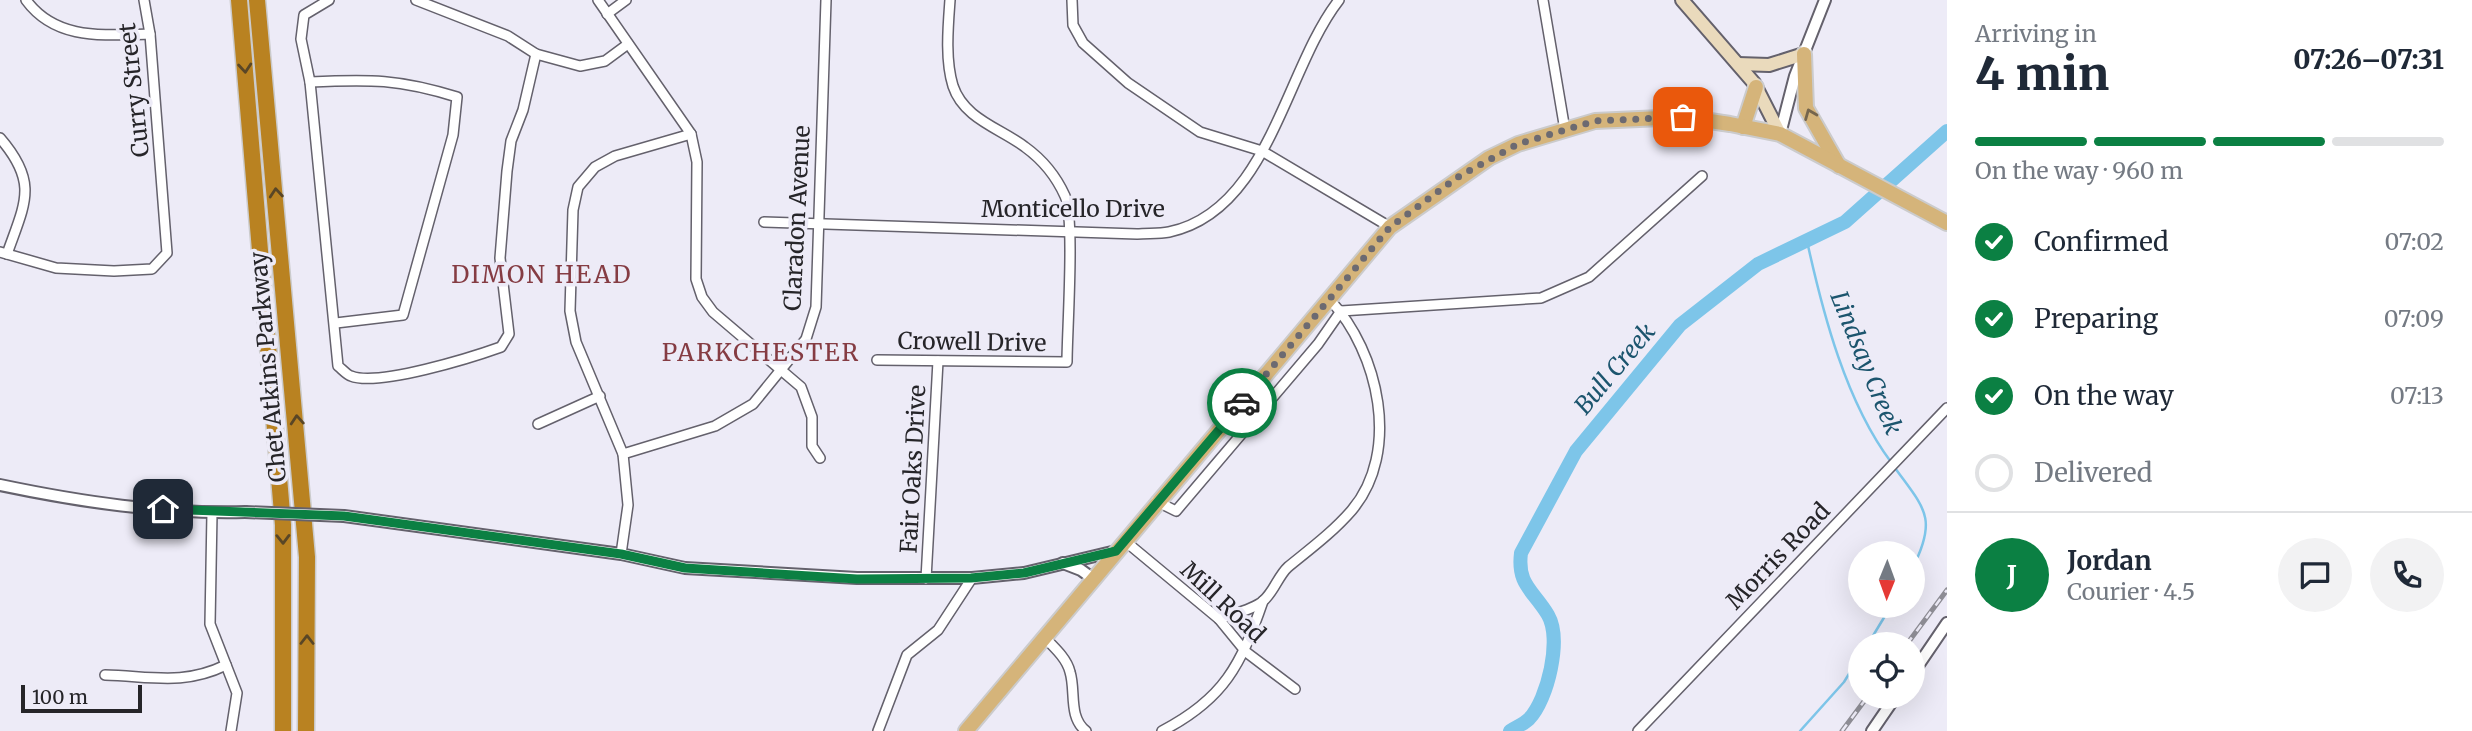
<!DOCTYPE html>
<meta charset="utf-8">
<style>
:root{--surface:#fff;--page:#f2f2f3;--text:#1f2937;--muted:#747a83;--line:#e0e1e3;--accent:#0b8043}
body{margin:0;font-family:Merriweather,serif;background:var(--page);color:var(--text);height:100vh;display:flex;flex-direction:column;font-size:26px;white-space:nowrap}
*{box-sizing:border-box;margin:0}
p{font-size:23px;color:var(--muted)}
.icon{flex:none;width:38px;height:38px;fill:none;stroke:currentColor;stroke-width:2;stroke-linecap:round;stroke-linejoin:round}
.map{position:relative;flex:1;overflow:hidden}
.side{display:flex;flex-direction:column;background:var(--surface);width:525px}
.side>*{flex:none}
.needle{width:46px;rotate:181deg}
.fabs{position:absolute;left:1848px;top:541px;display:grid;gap:14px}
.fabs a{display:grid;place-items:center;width:77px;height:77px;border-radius:50%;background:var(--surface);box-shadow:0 7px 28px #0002;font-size:35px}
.scale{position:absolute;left:21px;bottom:18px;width:121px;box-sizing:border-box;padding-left:7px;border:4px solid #262529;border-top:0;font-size:19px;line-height:24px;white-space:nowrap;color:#262529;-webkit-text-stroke:5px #edebf7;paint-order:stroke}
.pin{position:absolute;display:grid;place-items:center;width:60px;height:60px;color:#fff;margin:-30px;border-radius:14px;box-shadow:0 4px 10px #0006}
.courier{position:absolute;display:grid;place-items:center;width:70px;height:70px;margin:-35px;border:5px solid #0b8043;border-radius:50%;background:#fff;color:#222;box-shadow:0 2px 9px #0007}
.headline em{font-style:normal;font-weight:800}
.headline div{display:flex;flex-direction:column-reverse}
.headline{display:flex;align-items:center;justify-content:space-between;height:119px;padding:0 28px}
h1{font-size:46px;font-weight:800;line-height:52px}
.bar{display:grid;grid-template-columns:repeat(4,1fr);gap:10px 7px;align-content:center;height:84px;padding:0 28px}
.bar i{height:9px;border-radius:5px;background:var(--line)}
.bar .current{background:var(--accent)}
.bar p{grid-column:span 4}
.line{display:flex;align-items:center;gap:18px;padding:0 28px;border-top:2px solid var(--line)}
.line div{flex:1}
.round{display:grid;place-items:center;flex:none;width:74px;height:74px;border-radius:37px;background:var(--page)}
ol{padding:0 28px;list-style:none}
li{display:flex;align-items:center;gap:21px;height:77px}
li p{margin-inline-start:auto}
li .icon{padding:7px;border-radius:50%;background:var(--accent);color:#fff;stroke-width:4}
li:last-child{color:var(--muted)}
li i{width:38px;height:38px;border:4px solid var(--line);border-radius:50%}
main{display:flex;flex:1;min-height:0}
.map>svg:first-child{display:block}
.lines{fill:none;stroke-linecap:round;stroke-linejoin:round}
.stream{stroke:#7dc5e9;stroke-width:2.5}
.river{stroke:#7dc5e9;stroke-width:14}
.minor-casing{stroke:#64616c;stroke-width:12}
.tertiary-casing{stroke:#64616c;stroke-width:14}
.secondary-casing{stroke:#64616c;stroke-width:16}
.primary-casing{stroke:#cbcbcc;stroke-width:18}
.motorway-casing{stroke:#cbcbcc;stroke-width:19}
.minor{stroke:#fff;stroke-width:9}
.tertiary{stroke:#fff;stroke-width:10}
.secondary{stroke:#eadabc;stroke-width:12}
.primary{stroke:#d5b47a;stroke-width:14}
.motorway{stroke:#b98221;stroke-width:16}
.rail-casing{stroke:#8f8e96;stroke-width:5}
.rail{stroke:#edebf7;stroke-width:2.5;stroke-dasharray:8;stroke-linecap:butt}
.tertiary-bridge-casing{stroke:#64616c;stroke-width:14;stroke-linecap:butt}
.tertiary-bridge{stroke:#fff;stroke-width:10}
.oneway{stroke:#594626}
.oneway2{stroke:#75654d}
.done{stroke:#6c6a71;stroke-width:7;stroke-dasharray:0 12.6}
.route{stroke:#0b8043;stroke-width:9}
.labels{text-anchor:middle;stroke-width:7;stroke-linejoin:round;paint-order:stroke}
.street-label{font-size:23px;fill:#262529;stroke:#edebf7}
.neighbourhood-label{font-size:24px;letter-spacing:2px;fill:#853c43;stroke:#edebf7}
.water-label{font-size:24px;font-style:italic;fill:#1c556e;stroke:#edebf7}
</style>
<main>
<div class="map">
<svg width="1947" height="731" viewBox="0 0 1947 731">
<rect width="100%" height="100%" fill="#edebf7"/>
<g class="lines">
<g class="stream">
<path d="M1807 241C1823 314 1846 402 1891 462"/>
<path d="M1895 468C1924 508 1938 518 1913 567"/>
<polyline points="1868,644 1891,606"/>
<polyline points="1800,731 1844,682 1860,656"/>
</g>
<path class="river" d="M1510 731C1516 727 1524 724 1529 719 1548 699 1562 639 1548 615 1533 590 1517 585 1521 553L1576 451 1680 325 1758 264 1845 222 1947 131"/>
<defs>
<g id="minor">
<path d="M26 0C56 41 104 35 150 34"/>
<path d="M329 0 304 15 301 39 310 82 338 366C342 369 347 375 351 376 378 387 473 357 501 347L509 334 500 258 507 171 511 141 523 110 536 54"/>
<polyline points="416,0 508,36 536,54 580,66 605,61 628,44"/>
<polyline points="598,0 691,134 697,162 696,279 702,297 713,312 801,387 812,417 812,446 820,458"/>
<polyline points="1072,0 1073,25 1083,43 1128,83 1200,132 1262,151 1390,227"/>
<polyline points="1543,0 1565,130"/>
<polyline points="607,14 626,0"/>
<path d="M310 82C370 79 399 79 457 97L453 135 403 315 336 323"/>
<path d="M0 138C39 183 25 203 7 254"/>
<path d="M764 222 1137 234C1147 233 1159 234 1169 232 1269 211 1285 69 1339 0"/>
<polyline points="0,252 56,268 114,271 152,269 167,253 150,34 144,0"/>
<polyline points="1341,311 1541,298 1589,277 1702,176"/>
<path d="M877 360 1067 362C1067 332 1075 217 1065 196 1056 176 1043 160 1025 147 1000 128 964 119 953 86 945 60 948 27 950 0"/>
<polyline points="538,424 600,396"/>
<polyline points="623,454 715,426 753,404 806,339 816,307 826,0"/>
<polyline points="1156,501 1176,511 1318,344 1341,311"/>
<polyline points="212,513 210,624 237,693 231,731"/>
<polyline points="1125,541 1219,619 1246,652 1295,689"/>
<polyline points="621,554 628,505 623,454 576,342 570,311 573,210 578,187 595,167 615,156 691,134"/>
<polyline points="926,579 938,361"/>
<path d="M1219 619C1232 614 1253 610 1263 601 1274 592 1278 576 1288 567 1310 549 1333 532 1352 510 1401 452 1379 352 1330 300"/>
<path d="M1046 639C1055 648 1067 659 1070 672 1076 691 1068 717 1086 731"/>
<path d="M105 675C150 676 183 686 226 665"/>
<polyline points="878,731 907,655 938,630 972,578"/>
<path d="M1162 731C1224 699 1241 665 1263 601"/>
<polyline points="1638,731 1947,408"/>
</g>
<g id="tertiary">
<polyline points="1780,134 1795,76 1825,0"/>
<path d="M0 485C81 502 162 514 245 512"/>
<polyline points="344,516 621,554 685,568 857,578 972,578 1024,573 1116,551"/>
<polyline points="1063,563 1081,570 1092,578"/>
<polyline points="1913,673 1947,623"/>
<polyline points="1872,731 1896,696"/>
</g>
<g id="secondary">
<polyline points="1682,0 1754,83 1780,134"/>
<polyline points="1738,64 1769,65 1804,54"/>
</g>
<g id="primary">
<polyline points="1804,54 1806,108 1839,166"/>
<polyline points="1743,127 1756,87"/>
<polyline points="966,731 1390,227 1489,158 1518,144 1595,121 1683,117 1730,124 1780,134 1947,223"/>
</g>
<g id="motorway">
<polyline points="239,0 283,525 283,731"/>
<polyline points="257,0 307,557 306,731"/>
</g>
</defs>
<use href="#minor" class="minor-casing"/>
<use href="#tertiary" class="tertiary-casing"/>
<use href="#secondary" class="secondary-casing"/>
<use href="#primary" class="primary-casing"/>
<use href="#motorway" class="motorway-casing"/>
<use href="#minor" class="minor"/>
<use href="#tertiary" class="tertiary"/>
<use href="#secondary" class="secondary"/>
<use href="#primary" class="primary"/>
<use href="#motorway" class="motorway"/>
<defs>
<g id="rail">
<polyline points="1907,644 1947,590"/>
<polyline points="1842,731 1868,696"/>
</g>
</defs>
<use href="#rail" class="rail-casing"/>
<use href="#rail" class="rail"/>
<defs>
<polyline id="tertiary-bridge" points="245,512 344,516"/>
</defs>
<use href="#tertiary-bridge" class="tertiary-bridge-casing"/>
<use href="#tertiary-bridge" class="tertiary-bridge"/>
</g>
<defs><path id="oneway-chevron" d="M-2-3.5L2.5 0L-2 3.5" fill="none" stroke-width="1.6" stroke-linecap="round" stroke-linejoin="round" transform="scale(1.75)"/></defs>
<g class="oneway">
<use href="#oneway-chevron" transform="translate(245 68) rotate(85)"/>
<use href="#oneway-chevron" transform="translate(276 193) rotate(-95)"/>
<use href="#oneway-chevron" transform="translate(297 420) rotate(-94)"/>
<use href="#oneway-chevron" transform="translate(283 539) rotate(89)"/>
<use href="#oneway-chevron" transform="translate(307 640) rotate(-90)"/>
</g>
<use class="oneway2" href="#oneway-chevron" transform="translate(1810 114) rotate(-112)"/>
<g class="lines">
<polyline class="done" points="1242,403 1390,227 1458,177 1518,144 1595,121 1683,117"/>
<polyline class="route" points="163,509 344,516 621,554 685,568 857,579 971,578 1024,573 1116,551 1242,403"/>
</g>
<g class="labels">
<g class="street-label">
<text transform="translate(134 90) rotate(-96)" y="8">Curry Street</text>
<text x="1073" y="217">Monticello Drive</text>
<text transform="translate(797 218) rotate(-87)" y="8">Claradon Avenue</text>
<text transform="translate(972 342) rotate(1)" y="8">Crowell Drive</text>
<text transform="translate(268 367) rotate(-95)" y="8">Chet Atkins Parkway</text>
<text transform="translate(913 469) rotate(-87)" y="8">Fair Oaks Drive</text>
<text transform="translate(1778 556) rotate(-46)" y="8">Morris Road</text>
<text transform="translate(1223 602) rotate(43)" y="8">Mill Road</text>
</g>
<g class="neighbourhood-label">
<text x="542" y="283">DIMON HEAD</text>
<text x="761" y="361">PARKCHESTER</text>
</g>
<g class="water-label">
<text transform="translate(1866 363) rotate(68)" y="8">Lindsay Creek</text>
<text transform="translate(1615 369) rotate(-50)" y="8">Bull Creek</text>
</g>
</g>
</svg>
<div class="fabs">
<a><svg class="needle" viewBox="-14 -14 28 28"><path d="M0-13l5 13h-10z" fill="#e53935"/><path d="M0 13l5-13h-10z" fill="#747a83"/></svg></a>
<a><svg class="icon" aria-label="locate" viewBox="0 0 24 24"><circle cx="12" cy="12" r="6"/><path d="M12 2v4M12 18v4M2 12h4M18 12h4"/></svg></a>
</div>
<div class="scale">100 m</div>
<div class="pin" style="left:1683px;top:117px;background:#ea580c"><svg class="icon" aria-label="bag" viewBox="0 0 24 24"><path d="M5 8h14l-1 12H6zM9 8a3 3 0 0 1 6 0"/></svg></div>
<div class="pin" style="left:163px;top:509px;background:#1f2937"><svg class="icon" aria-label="home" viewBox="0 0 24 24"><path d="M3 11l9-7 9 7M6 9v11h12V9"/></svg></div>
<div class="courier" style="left:1242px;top:403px"><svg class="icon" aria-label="car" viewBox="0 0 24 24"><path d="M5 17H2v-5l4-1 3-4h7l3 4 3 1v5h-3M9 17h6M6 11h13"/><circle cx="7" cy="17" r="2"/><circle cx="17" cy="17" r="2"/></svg></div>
</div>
<section class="side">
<div class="headline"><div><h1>4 min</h1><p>Arriving in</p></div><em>07:26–07:31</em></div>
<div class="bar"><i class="current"></i><i class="current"></i><i class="current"></i><i></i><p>On the way · 960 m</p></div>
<ol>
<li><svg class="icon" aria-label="check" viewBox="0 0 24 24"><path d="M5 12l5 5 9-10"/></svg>Confirmed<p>07:02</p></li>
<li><svg class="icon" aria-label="check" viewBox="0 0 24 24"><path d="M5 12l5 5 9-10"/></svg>Preparing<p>07:09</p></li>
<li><svg class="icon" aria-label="check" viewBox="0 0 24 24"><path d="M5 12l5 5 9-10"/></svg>On the way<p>07:13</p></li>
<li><i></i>Delivered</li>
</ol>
<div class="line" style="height:126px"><b class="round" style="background:var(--accent);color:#fff">J</b><div><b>Jordan</b><p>Courier · 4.5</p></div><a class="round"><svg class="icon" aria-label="chat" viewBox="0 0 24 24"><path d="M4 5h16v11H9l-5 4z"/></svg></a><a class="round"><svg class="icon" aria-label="phone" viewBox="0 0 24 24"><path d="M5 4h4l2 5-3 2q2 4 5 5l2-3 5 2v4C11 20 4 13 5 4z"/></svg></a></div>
</section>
</main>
